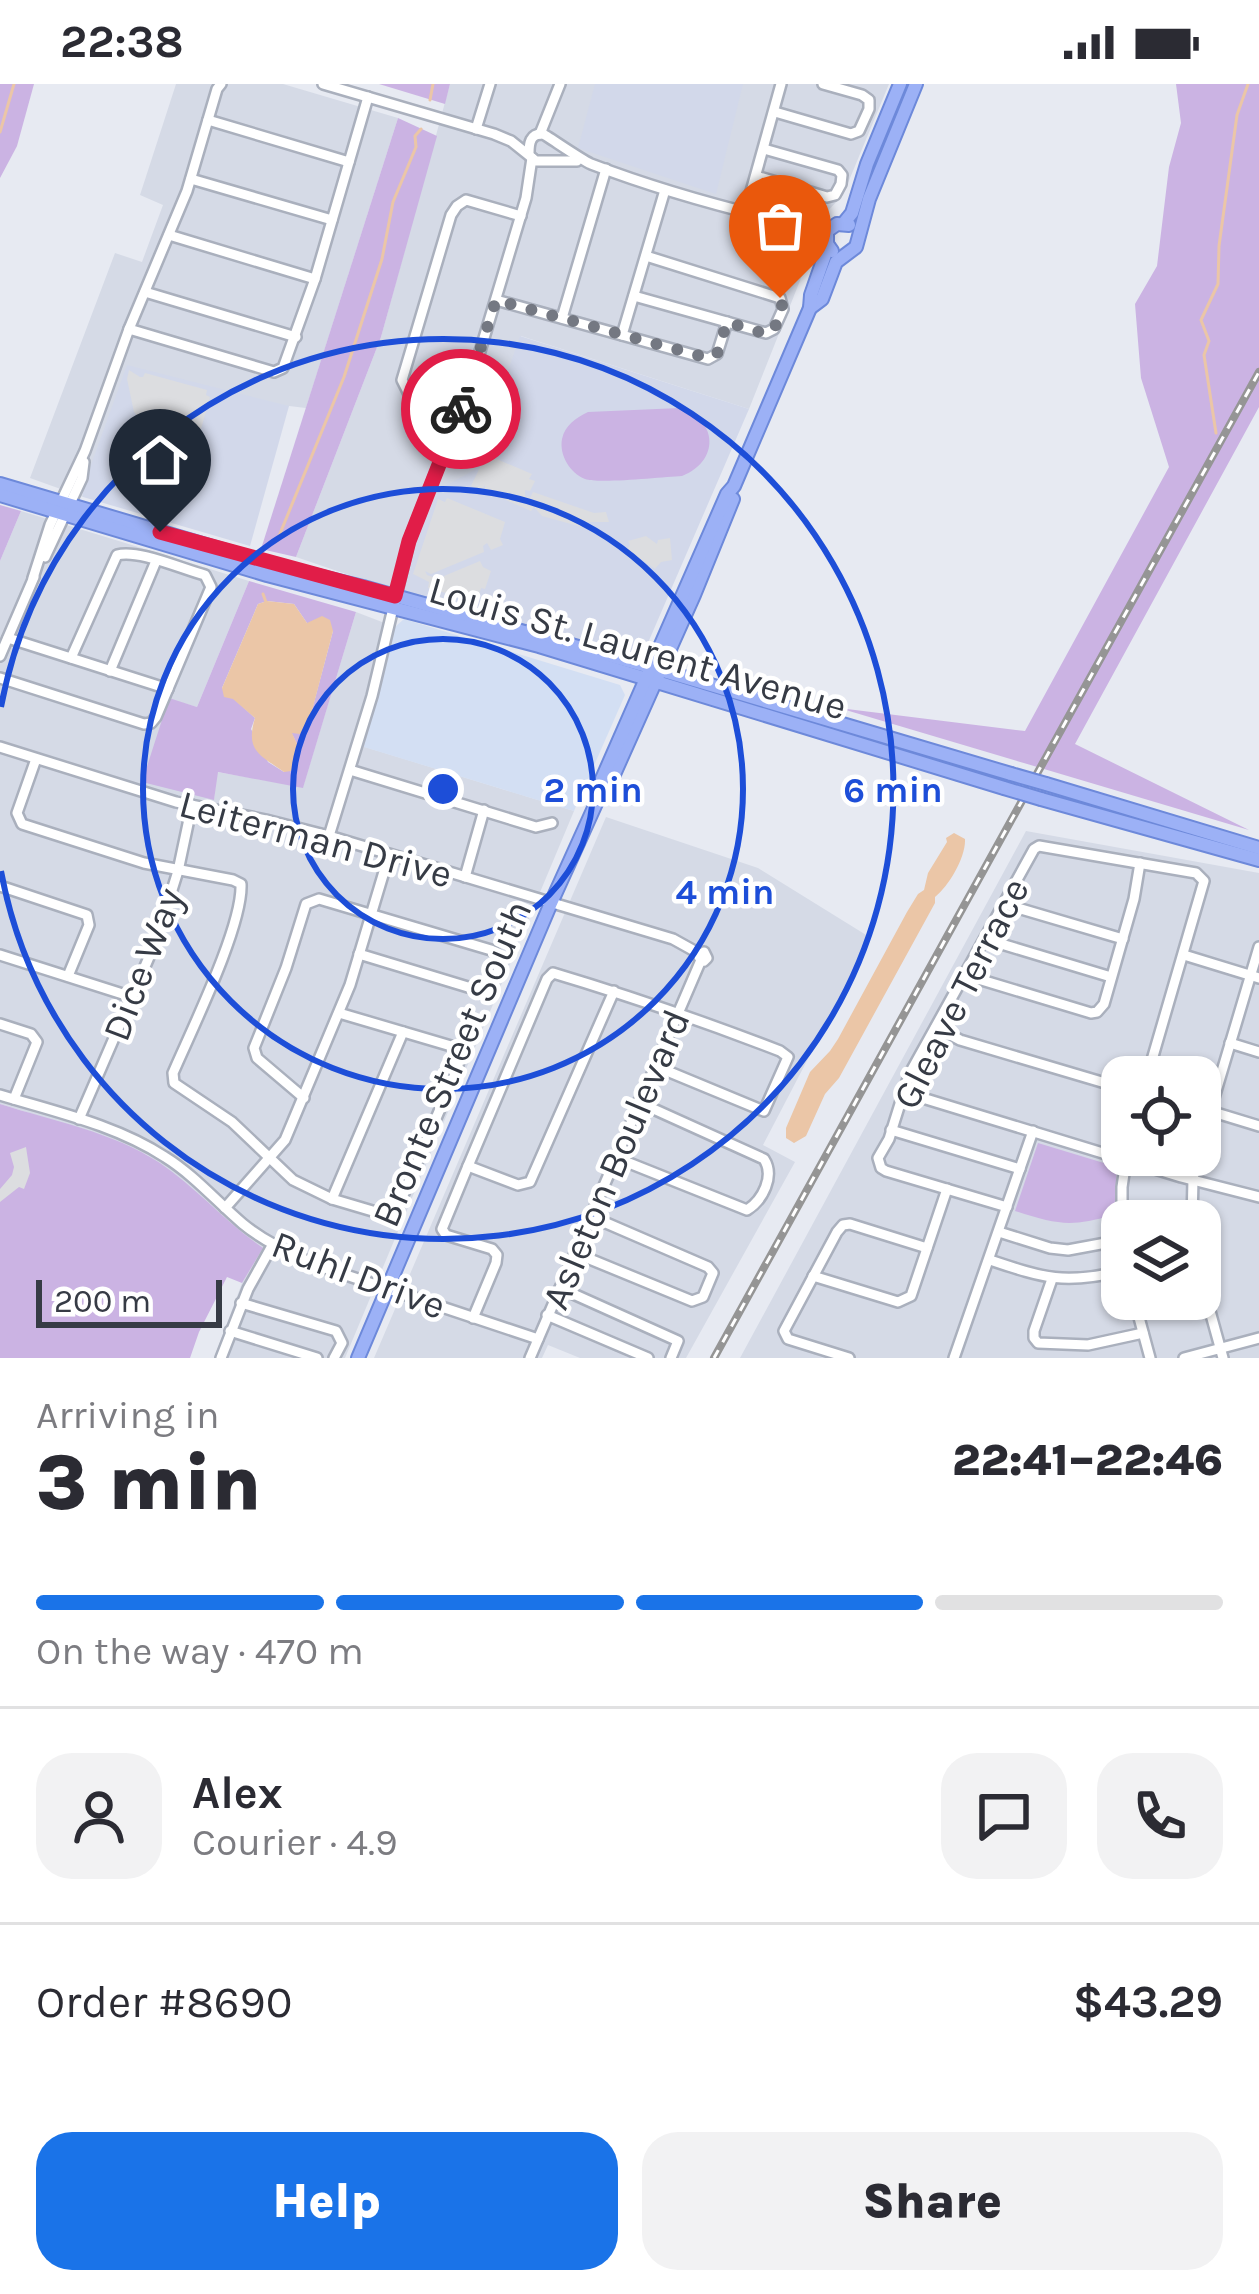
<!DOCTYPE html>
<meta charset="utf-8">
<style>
:root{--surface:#fff;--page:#f2f2f3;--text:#2b2b33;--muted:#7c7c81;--line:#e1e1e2;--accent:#1a73e8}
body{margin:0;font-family:Karla,sans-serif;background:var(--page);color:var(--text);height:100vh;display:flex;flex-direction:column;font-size:45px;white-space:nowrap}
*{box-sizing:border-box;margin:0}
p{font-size:39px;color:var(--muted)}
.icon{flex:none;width:66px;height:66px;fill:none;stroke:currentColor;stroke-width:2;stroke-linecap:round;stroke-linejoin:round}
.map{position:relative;height:1274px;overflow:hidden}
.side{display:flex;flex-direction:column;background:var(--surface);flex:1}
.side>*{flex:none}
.tools{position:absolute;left:1101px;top:972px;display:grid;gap:24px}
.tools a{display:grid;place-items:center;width:120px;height:120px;border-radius:24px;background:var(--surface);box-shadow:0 3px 9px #0004;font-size:60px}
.scale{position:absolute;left:36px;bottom:30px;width:186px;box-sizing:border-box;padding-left:12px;border:6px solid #363b45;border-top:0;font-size:33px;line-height:42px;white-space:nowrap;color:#363b45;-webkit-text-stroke:9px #fff;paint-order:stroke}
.pin{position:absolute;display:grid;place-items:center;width:102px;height:102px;color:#fff;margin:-123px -51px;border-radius:50% 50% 50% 0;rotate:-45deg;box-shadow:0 0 12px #0007}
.pin .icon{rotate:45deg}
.courier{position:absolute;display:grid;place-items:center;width:120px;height:120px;margin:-60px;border:9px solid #e11d48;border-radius:50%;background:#fff;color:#222;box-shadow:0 3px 15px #0007}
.overview em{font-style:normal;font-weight:800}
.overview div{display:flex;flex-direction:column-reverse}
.overview{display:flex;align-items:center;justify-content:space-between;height:204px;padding:0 36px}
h1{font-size:78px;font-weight:800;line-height:90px}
.bar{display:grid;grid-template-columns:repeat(4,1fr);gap:18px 12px;align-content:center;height:144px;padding:0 36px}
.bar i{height:15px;border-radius:9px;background:var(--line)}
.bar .current{background:var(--accent)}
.bar p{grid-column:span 4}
.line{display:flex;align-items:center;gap:30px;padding:0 36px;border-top:3px solid var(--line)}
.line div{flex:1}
.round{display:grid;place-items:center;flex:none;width:126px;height:126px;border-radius:36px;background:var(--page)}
.action{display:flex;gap:24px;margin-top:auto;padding:24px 36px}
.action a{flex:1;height:138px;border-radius:36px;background:var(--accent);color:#fff;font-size:48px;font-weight:800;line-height:138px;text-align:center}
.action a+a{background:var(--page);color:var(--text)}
.status{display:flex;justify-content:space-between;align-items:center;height:84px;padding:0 60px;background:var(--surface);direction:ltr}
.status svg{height:33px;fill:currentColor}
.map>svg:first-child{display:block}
.residential{fill:#d5dae6;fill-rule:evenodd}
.commercial{fill:#d3dff3}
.education{fill:#d2d8ea}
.green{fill:#cbb3e3;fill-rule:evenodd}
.parking{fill:#dcdde0}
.water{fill:#ebc6a7}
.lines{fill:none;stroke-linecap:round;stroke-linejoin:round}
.stream{stroke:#ebc6a7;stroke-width:3}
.minor-casing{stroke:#aab0bd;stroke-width:14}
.major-casing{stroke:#6d89da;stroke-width:16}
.minor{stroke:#fff;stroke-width:9}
.major{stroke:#9cb1f6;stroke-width:12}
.rail-casing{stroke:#959595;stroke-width:8}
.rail{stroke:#fff;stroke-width:3;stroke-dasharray:9;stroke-linecap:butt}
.major-bridge-casing{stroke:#6d89da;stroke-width:16;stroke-linecap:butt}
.major-bridge{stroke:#9cb1f6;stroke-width:12}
.done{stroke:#747882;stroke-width:12;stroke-dasharray:0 21.6}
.route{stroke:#e11d48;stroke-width:15}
.ring{fill:none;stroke:#1d4ed8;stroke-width:6}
.labels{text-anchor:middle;stroke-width:9;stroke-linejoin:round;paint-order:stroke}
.street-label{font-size:39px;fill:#363b45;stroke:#fff}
.centre{fill:#1d4ed8;stroke:#fff;stroke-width:6}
.ring-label{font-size:36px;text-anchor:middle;font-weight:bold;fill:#1d4ed8;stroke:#fff;stroke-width:9;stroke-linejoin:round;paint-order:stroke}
</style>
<div class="status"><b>22:38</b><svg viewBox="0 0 49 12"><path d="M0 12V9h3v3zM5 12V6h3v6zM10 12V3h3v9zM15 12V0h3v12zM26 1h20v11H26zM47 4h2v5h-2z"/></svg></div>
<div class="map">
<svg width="1259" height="1274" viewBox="0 0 1259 1274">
<rect width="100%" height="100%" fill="#e7eaf2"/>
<g class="residential">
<polygon points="176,0 283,0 398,34 306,324 289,322 95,375 82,406 83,413 30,394 115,169 142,178 163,121 140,111"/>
<polygon points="450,0 889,0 843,111 820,135 811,169 749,325 521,252 474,387 414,456 402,509 296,473 381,253"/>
<polygon points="21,427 249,497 197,623 169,615 214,715 217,688 303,703 356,528 395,543 365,663 574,727 345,1274 214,1274 242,1199 262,1164 230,1140 174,1090 147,1071 107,1053 0,1020 0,477"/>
<polygon points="606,733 758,784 871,854 763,1061 795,1078 686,1274 580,1274 548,1261 542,1274 374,1274"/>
<path d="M1026 747 1259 789V1274H740ZM1122 993H1200V1071H1122ZM1122 1137H1200V1215H1122Z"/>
</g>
<polygon class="commercial" points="404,535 620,601 625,611 574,727 364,663 395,543"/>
<g class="education">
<polygon points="595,0 743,0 716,110 578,64"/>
<polygon points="520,252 749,325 644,568 633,572 402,509 414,456 440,405 474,386"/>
<polygon points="127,281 289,322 250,462 83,413 82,406"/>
</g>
<g class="green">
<polygon points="0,0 34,0 17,62 0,94"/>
<polygon points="379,0 450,0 445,20"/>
<polygon points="1176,0 1259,0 1259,323 1075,660 1249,746 839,624 1025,647 1169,383 1141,294 1135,220 1157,182 1169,83 1181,39"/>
<polygon points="398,34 437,52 381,253 296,473 261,465"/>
<path d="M680 324C718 336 720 377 682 392 662 393 599 400 585 395 570 389 559 371 562 355 565 341 576 334 588 328Z"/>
<polygon points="0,421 21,427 0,477"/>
<path d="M249 497 356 528 303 704 218 688 214 716 142 698 169 614 197 623ZM267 517 294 520 307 539 333 547 308 641 291 648 297 660 284 688 268 678 251 645 255 634 222 604 258 520Z"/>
<path d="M0 1020C53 1037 113 1048 160 1079 197 1104 226 1139 263 1164L242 1199 227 1193 199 1248 190 1274H0Z"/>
<path d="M1038 1059 1117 1083 1114 1131C1070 1143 1059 1141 1015 1127Z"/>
</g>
<g class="parking">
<polygon points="129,286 140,293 143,293 145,289 207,306 206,311 210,313 201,345 195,343 181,348 139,334 134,328 127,295"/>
<polygon points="492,373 532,390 529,395 535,397 530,407 525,406 525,412 530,414 533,408 594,429 606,428 609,438 584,438 582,443 542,432 534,423 531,427 485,407 485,401 482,406 471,402 484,375 489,377"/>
<polygon points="447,414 505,438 500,455 503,461 491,466 487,459 483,462 484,468 431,490 425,487 427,491 444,497 444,492 480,477 483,483 491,487 485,505 481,504 477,518 428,504 429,498 413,490 438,415 445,418"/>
<polygon points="646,452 657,460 658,456 670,454 672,476 661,478 655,485 627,465 630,461 628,457"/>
<polygon points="26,1063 30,1089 24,1105 19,1103 0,1118 0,1105 12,1091 14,1083 10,1069"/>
</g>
<g class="water">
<path d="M267 517 294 520 307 539 322 532 330 536 333 547 308 642 300 650 292 649 297 660V680L291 687 284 688C260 671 245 667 255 634L233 615 224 613 222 604 258 520Z"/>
<path d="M954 749 965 755C966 773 949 802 935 813V819L839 994 825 1010 806 1052 794 1059 786 1054V1044L810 988 830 967 838 955 907 828 918 810 924 806 928 789 947 758 946 754Z"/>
</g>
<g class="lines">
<g class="stream">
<polyline points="430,16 433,0"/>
<polyline points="0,48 14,0"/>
<polyline points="1216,349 1204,271 1209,257 1201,236 1218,200 1219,162 1237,31 1248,0"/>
<polyline points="277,457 344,293 382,175 393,118 416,63 415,52 421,45"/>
<polyline points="263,510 267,521"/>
</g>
<defs>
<g id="minor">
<polyline points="323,0 494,50 511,57 536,77 577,77"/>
<polyline points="775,28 851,50 859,47 869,25 869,16 862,11 823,0"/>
<polyline points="208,36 349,78"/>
<polyline points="476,45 490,0"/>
<polyline points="540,50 560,0"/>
<path d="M529 69C529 60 530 49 543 50 546 51 580 75 591 80 659 106 728 125 799 141L817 150 827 159"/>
<polyline points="756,92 827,113 835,111 841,100 842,91 838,86 764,65"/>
<polyline points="191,95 332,136"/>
<polyline points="745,129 781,0"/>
<polyline points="169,151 315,195"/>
<polyline points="145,208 296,253"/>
<polyline points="634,212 766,249 774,245 783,225 780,214 646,172"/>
<polyline points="496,216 708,275 717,270 727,238"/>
<polyline points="562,234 606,85"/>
<polyline points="129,245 274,288 283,284 315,195 368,13"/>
<polyline points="622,251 665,106"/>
<polyline points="458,332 410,312 402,296 451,131 457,122 466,116 521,132"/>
<polyline points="45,473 82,394 84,378"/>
<polyline points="33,494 50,441 85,367 129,245 187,107 217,5 221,0"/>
<polyline points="8,554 168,605"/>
<polyline points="0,572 34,493"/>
<polyline points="110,587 156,477"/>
<path d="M0 594 144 640 151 639 156 633 211 503 205 491C182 485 138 465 117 471L71 574"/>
<polyline points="0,663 176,718 266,736 329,752 673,855 700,870"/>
<path d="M36 675 17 729 22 740 144 779 233 796 241 800C243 842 191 947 173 989L174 999 232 1038 293 1096 332 1115 386 1131 398 1123 458 983 459 970 451 962 339 929"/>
<polyline points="350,686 536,743 552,739"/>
<polyline points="329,752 372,612 409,457 469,304 526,114 532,74"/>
<polyline points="465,793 484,726"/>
<polyline points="0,802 87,831 89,841 68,892"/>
<polyline points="1004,820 1123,855"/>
<polyline points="985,855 1111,893"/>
<polygon points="704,868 707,874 704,877 699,873"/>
<polyline points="0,871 132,913"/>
<polyline points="1184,871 1259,894"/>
<polyline points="965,891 1091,929 1097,928 1104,920 1134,815 1140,779"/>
<path d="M614 907 530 1098 518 1101 468 1082 547 895 553 889C630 912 705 938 780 967L788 973 764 1027 655 982"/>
<polyline points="0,940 31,950 37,958 14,1015"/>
<polyline points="936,943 960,956 1122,1004"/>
<polyline points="1230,959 1259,968"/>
<polyline points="903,1008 1181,1093 1259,1113"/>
<path d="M0 1011C56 1028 116 1041 165 1073 194 1091 217 1118 243 1140 265 1158 290 1169 316 1181L538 1255"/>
<polyline points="304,1014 257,974 254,964 286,884 306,820 319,815 491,866 499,872 500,883 489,904 481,907 359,870"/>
<polyline points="1200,1024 1259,1042"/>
<polyline points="79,1035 156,857 178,787 192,721"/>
<polyline points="891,1046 1020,1085"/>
<polyline points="1200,1061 1259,863"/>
<path d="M614 1073 747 1126C763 1116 775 1092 764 1075L638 1018"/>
<polyline points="468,1082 442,1145 446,1151 492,1165 497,1171 496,1179 473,1234"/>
<polyline points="332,1115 403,948"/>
<polyline points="1007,1123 886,1087 881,1084 878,1074 889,1055 909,991 1034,765 1039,762 1196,789 1204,797 1147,993"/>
<polyline points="225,1124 285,1056 350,901 389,771"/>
<polyline points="1192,1137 1193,1095 1198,1071"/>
<polyline points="1122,1147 1122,1103 1126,1076"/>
<polyline points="999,1148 1050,1164 1068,1166 1122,1156"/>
<polyline points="575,1169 692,1217 703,1213 713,1189 708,1183 590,1132"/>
<path d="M990 1176C1044 1194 1064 1201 1122 1187"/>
<polyline points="1200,1191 1223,1274"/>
<polyline points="813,1192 898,1218 911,1212 947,1105"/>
<polyline points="1052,1195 1034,1247 1034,1254 1038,1259 1088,1261 1143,1249"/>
<polyline points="560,1204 678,1257 671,1274"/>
<polyline points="1134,1215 1150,1274"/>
<polyline points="241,1219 336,1247 342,1259 334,1274"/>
<polyline points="547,1231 648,1274"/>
<polyline points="230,1247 317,1274"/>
<polyline points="221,1274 248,1205 273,1160"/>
<polyline points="530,1274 701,876"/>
<polyline points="849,1274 788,1255 784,1247 837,1148 843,1141 850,1140 927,1164"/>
<polyline points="954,1274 1033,1047"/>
<polyline points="1184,1274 1259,1254"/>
</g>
<g id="major">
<polyline points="843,140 852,129 867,80 900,0"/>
<polyline points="832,167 827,160 827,147 837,140 849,141"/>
<polyline points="810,224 822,215 836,178 856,163 869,115 916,0"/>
<polyline points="0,400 277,482 363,503 650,583 1011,690"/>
<polyline points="0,411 267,491 539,562 1004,704"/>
<polyline points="1046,700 1259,764"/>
<polyline points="602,708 611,697 694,511 733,415"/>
<polyline points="1041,715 1259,776"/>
<polyline points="358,1274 551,819 598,715 602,695 727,410 734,402 810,224 811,211 828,162"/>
</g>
</defs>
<use href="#minor" class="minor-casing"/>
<use href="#major" class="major-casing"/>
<use href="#minor" class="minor"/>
<use href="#major" class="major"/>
<defs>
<polyline id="rail" points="714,1274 1259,288"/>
</defs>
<use href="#rail" class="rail-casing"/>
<use href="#rail" class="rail"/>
<defs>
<g id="major-bridge">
<polyline points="1011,690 1046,700"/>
<polyline points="1004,704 1041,715"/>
</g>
</defs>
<use href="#major-bridge" class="major-bridge-casing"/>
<use href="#major-bridge" class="major-bridge"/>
</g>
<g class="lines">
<polyline class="done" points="461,325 496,216 708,274 717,270 727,238 766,250 774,245 783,225 780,214"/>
<polyline class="route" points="160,448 395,512 409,457 461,325"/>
</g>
<g class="ring">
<circle cx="443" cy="705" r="150"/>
<circle cx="443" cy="705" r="300"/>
<path d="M1 623A450 450 0 1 1 1 787"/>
</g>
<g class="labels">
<g class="street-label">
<text transform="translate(638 563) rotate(16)" y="14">Louis St. Laurent Avenue</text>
<text transform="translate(316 754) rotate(15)" y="14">Leiterman Drive</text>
<text transform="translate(142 880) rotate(-69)" y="14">Dice Way</text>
<text transform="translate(960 909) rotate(-63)" y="14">Gleave Terrace</text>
<text transform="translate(451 979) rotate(-67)" y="14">Bronte Street South</text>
<text transform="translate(615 1075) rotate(-67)" y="14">Asleton Boulevard</text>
<text transform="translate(359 1190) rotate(21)" y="14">Ruhl Drive</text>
</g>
</g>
<circle cx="443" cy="705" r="18" class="centre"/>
<g class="ring-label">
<text x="593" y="718">2 min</text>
<text x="893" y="718">6 min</text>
<text x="725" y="820">4 min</text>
</g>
</svg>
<div class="tools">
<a><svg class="icon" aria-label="locate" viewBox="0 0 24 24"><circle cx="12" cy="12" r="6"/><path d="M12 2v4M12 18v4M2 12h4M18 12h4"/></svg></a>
<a><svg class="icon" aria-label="layers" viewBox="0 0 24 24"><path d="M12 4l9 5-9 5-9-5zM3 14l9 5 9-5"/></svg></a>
</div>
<div class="scale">200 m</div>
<div class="pin" style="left:780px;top:214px;background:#ea580c"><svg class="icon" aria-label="bag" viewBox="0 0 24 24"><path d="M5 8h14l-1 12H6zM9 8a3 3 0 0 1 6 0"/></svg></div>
<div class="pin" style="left:160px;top:448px;background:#1f2937"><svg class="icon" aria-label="home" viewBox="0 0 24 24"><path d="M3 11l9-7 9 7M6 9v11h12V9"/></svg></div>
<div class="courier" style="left:461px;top:325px"><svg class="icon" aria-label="bike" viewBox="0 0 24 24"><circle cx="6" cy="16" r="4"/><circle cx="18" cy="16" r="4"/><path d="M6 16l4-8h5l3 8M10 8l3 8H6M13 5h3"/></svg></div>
</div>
<section class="side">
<div class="overview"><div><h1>3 min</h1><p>Arriving in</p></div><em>22:41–22:46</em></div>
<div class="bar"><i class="current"></i><i class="current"></i><i class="current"></i><i></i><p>On the way · 470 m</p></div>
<div class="line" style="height:216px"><a class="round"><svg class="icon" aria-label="person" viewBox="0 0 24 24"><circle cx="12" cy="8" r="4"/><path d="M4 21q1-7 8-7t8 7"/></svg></a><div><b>Alex</b><p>Courier · 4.9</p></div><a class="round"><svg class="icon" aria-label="chat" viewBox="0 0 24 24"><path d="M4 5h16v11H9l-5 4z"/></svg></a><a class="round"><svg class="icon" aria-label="phone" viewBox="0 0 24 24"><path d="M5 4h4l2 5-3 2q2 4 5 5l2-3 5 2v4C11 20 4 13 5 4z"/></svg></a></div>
<div class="line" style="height:156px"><div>Order #8690</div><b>$43.29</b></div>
<div class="action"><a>Help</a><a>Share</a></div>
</section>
